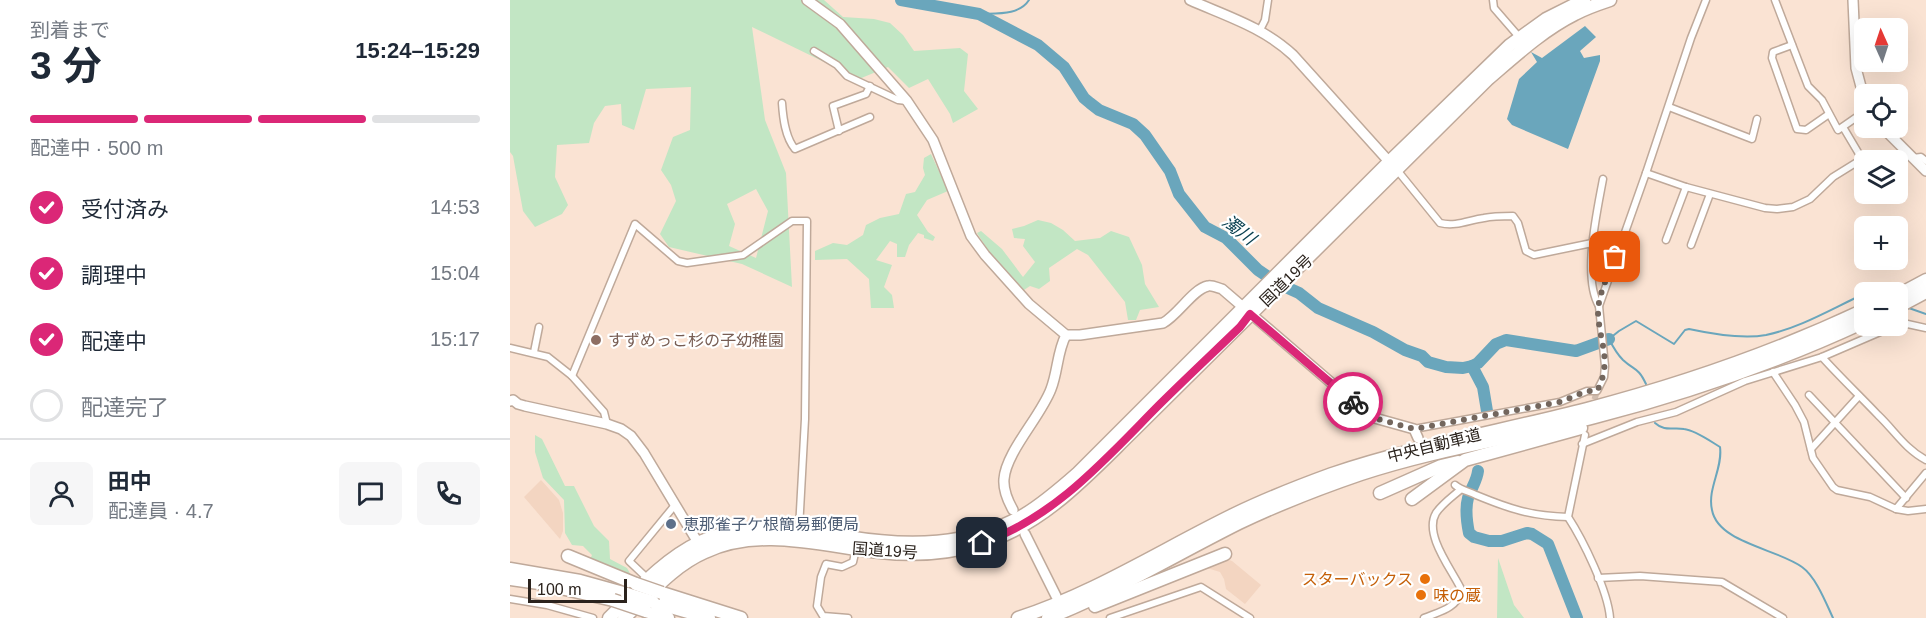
<!DOCTYPE html>
<html lang="ja">
<meta charset="utf-8">
<style>
:root{--surface:#fff;--page:#f6f6f7;--text:#1f2937;--muted:#747a83;--line:#e0e1e3;--accent:#db2777}
body{margin:0;font-family:Arial,"Noto Sans JP",sans-serif;background:var(--page);color:var(--text);height:100vh;display:flex;flex-direction:column;font-size:22px;white-space:nowrap}
*{box-sizing:border-box;margin:0}
p{font-size:20px;color:var(--muted)}
.icon{flex:none;width:33px;height:33px;fill:none;stroke:currentColor;stroke-width:2;stroke-linecap:round;stroke-linejoin:round}
.map{position:relative;flex:1;overflow:hidden}
.panel{display:flex;flex-direction:column;background:var(--surface);width:510px}
.panel>*{flex:none}
.needle{width:39px;rotate:357deg}
.controls{position:absolute;left:1344px;top:18px;display:grid;gap:12px}
.controls a{display:grid;place-items:center;width:54px;height:54px;border-radius:9px;background:var(--surface);box-shadow:0 6px 24px #0002;font-size:30px}
.scale{position:absolute;left:18px;bottom:15px;width:99px;box-sizing:border-box;padding-left:6px;border:3px solid #2b231d;border-top:0;font-size:16px;line-height:21px;white-space:nowrap;color:#2b231d;-webkit-text-stroke:4px #fff;paint-order:stroke}
.pin{position:absolute;display:grid;place-items:center;width:51px;height:51px;color:#fff;margin:-26px;border-radius:12px;box-shadow:0 3px 9px #0006}
.courier{position:absolute;display:grid;place-items:center;width:60px;height:60px;margin:-30px;border:4px solid #db2777;border-radius:50%;background:#fff;color:#222;box-shadow:0 2px 8px #0007}
.headline em{font-style:normal;font-weight:700}
.headline div{display:flex;flex-direction:column-reverse}
.headline{display:flex;align-items:center;justify-content:space-between;height:102px;padding:0 30px}
h1{font-size:39px;font-weight:700;line-height:45px}
.bar{display:grid;grid-template-columns:repeat(4,1fr);gap:9px 6px;align-content:center;height:72px;padding:0 30px}
.bar i{height:8px;border-radius:4px;background:var(--line)}
.bar .on{background:var(--accent)}
.bar p{grid-column:span 4}
.line{display:flex;align-items:center;gap:15px;padding:0 30px;border-top:2px solid var(--line)}
.line div{flex:1}
.round{display:grid;place-items:center;flex:none;width:63px;height:63px;border-radius:9px;background:var(--page)}
ol{padding:0 30px;list-style:none}
li{display:flex;align-items:center;gap:18px;height:66px}
li p{margin-inline-start:auto}
li .icon{padding:6px;border-radius:50%;background:var(--accent);color:#fff;stroke-width:4}
li:last-child{color:var(--muted)}
li i{width:33px;height:33px;border:3px solid var(--line);border-radius:50%}
main{display:flex;flex:1;min-height:0}
.map>svg:first-child{display:block}
.built{fill:#f3d5c1}
.green{fill:#c2e6c4;fill-rule:evenodd}
.water{fill:#6aa6bc}
.lines{fill:none;stroke-linecap:round;stroke-linejoin:round}
.stream{stroke:#6aa6bc;stroke-width:2}
.river{stroke:#6aa6bc;stroke-width:12}
.street-tunnel{stroke:#d1bdaf;stroke-width:6;stroke-dasharray:6 3;stroke-linecap:butt}
.street-casing{stroke:#bfa99a;stroke-width:9}
.secondary-casing{stroke:#bfa99a;stroke-width:12}
.highway-casing{stroke:#bfa99a;stroke-width:15}
.street{stroke:#fff;stroke-width:6}
.secondary{stroke:#fff;stroke-width:9}
.highway{stroke:#fff;stroke-width:12}
.highway-bridge-casing{stroke:#bfa99a;stroke-width:15;stroke-linecap:butt}
.highway-bridge{stroke:#fff;stroke-width:12}
.done{stroke:#73665d;stroke-width:6;stroke-dasharray:0 10.8}
.route{stroke:#db2777;stroke-width:8}
.education-dot{fill:#8d6e63;stroke:#fff;stroke-width:2}
.service-dot{fill:#5c6f8a;stroke:#fff;stroke-width:2}
.food-dot{fill:#e8710a;stroke:#fff;stroke-width:2}
.labels{text-anchor:middle;stroke-width:4.5;stroke-linejoin:round;paint-order:stroke}
.street-label{font-size:16px;fill:#2b231d;stroke:#fff}
.education-label{font-size:16px;fill:#785e54;stroke:#fff;text-anchor:start}
.service-label{font-size:16px;fill:#4e5e75;stroke:#fff;text-anchor:start}
.food-label{font-size:16px;fill:#c56008;stroke:#fff;text-anchor:end}
.water-label{font-size:18px;font-style:italic;fill:#063e4e;stroke:#fff}
</style>
<main>
<section class="panel">
<div class="headline"><div><h1>3 分</h1><p>到着まで</p></div><em>15:24–15:29</em></div>
<div class="bar"><i class="on"></i><i class="on"></i><i class="on"></i><i></i><p>配達中 · 500 m</p></div>
<ol>
<li><svg class="icon" aria-label="check" viewBox="0 0 24 24"><path d="M5 12l5 5 9-10"/></svg>受付済み<p>14:53</p></li>
<li><svg class="icon" aria-label="check" viewBox="0 0 24 24"><path d="M5 12l5 5 9-10"/></svg>調理中<p>15:04</p></li>
<li><svg class="icon" aria-label="check" viewBox="0 0 24 24"><path d="M5 12l5 5 9-10"/></svg>配達中<p>15:17</p></li>
<li><i></i>配達完了</li>
</ol>
<div class="line" style="height:108px"><a class="round"><svg class="icon" aria-label="person" viewBox="0 0 24 24"><circle cx="12" cy="8" r="4"/><path d="M4 21q1-7 8-7t8 7"/></svg></a><div><b>田中</b><p>配達員 · 4.7</p></div><a class="round"><svg class="icon" aria-label="chat" viewBox="0 0 24 24"><path d="M4 5h16v11H9l-5 4z"/></svg></a><a class="round"><svg class="icon" aria-label="phone" viewBox="0 0 24 24"><path d="M5 4h4l2 5-3 2q2 4 5 5l2-3 5 2v4C11 20 4 13 5 4z"/></svg></a></div>
</section>
<div class="map">
<svg width="1416" height="618" viewBox="0 0 1416 618">
<rect width="100%" height="100%" fill="#fae3d3"/>
<g class="built">
<polygon points="31,480 49,500 53,513 53,531 50,539 14,497"/>
<polygon points="714,558 722,561 751,585 735,604 716,589 714,579 710,572 697,568 695,564"/>
</g>
<g class="green">
<path d="M0 0H314L333 17 364 19 380 23 393 35 404 51 450 48 458 54 454 91 468 109 443 123 440 114 418 79 399 88 378 67 349 79 242 27 255 120 276 173 282 287 232 264 159 247 150 234 166 201 161 185 151 170 163 137 180 130 181 87 136 89 124 130 112 125 111 104 95 106 84 123 79 143 47 145 45 177 58 205 52 214 25 227 13 211 3 156 0 152ZM246 189 258 211 246 258 219 246 225 224 217 204Z"/>
<polygon points="421,154 438,191 417,200 407,215 418,232 425,237 423,241 414,238 414,235 408,233 399,245 395,257 387,257 387,244 380,241 366,260 382,265 374,287 382,295 384,308 361,308 359,279 337,259 305,260 305,251 323,243 337,245 353,235 356,225 370,218 389,214 396,194 405,192 415,175 413,168 414,158"/>
<polygon points="528,220 541,223 553,230 565,241 590,238 601,231 619,237 632,265 635,284 649,307 630,310 626,320 618,320 615,302 578,255 567,249 539,268 540,281 529,289 520,286 514,290 478,250 467,233 471,231 492,249 513,277 525,262 513,246 515,239 504,238 502,229 514,226"/>
<polygon points="25,435 32,439 55,486 64,486 84,526 99,541 100,559 117,568 122,577 80,560 82,555 73,546 62,545 55,533 54,500 33,478 25,452"/>
<polygon points="988,558 1004,605 1014,618 987,618"/>
</g>
<polygon class="water" points="1075,26 1086,37 1070,51 1074,58 1090,55 1090,61 1058,149 1002,125 997,119 1009,79 1027,62 1021,52 1032,58"/>
<g class="lines">
<g class="stream">
<path d="M469 14C485 13 509 16 519 0"/>
<polyline points="1357,292 1366,289 1373,292"/>
<polyline points="1396,307 1416,314"/>
<path d="M1136 384C1128 367 1125 371 1113 360 1107 354 1103 347 1099 339L1109 331 1126 321 1164 344 1175 330 1179 329C1202 334 1234 339 1256 335 1290 328 1323 308 1354 294"/>
<path d="M1145 423C1155 432 1162 427 1174 429 1185 430 1200 441 1210 447 1213 468 1197 489 1202 510 1208 543 1268 549 1292 567 1306 577 1316 603 1323 618"/>
</g>
<g class="river">
<polyline points="391,0 469,14 528,45 554,67 574,98 580,103 589,110 623,124 635,135 660,171 669,194 695,227 716,238 748,270 767,283 789,293 808,308 863,332 895,350 912,356 918,362 936,367 953,368 962,366 968,363 986,344 996,340 1066,351 1099,339"/>
<polyline points="962,366 973,387 977,411"/>
<path d="M968 471C967 481 961 488 958 498 955 509 957 523 959 533L964 537 979 541H992L1017 533 1022 534 1038 544 1067 618"/>
</g>
<polyline class="street-tunnel" points="1082,408 1087,391"/>
<defs>
<g id="street">
<polyline points="983,0 984,8 1010,38"/>
<polyline points="1265,0 1298,86 1312,100 1328,130 1354,112"/>
<polyline points="750,30 755,20 758,0"/>
<polyline points="1282,45 1263,52 1262,58 1287,129 1296,130 1319,114"/>
<polyline points="304,51 327,65 337,76 388,100 397,101"/>
<path d="M272 103C273 118 275 137 285 149L360 117"/>
<polyline points="1159,107 1242,139 1247,119"/>
<polyline points="329,131 323,106 356,94 360,86"/>
<polyline points="1403,158 1411,157 1416,161"/>
<path d="M887 170 930 223C946 227 959 220 974 218 983 216 993 216 1003 216L1008 223 1016 251 1024 255 1082 243"/>
<polyline points="1136,173 1176,187 1255,208 1267,209 1283,207 1300,199 1323,177 1352,159 1333,127"/>
<polyline points="1156,240 1176,187"/>
<polyline points="1181,245 1200,194"/>
<path d="M1089 306C1072 277 1087 212 1093 179"/>
<polyline points="1388,324 1393,323 1416,328"/>
<polyline points="0,348 38,357 62,376 94,412 97,424"/>
<polyline points="24,352 29,327"/>
<path d="M1312 357C1330 377 1349 395 1368 415 1384 430 1395 449 1416 460"/>
<polyline points="1263,372 1285,405 1294,422 1303,458 1323,487 1327,490 1360,497 1386,509 1416,473"/>
<polyline points="62,376 125,224 168,261 177,263 233,255 282,221 297,221 295,419 289,529"/>
<polyline points="1299,395 1396,498"/>
<polyline points="904,429 1050,402 1077,391 1087,391 1094,377 1095,366 1089,306 1136,173 1181,38 1196,0"/>
<path d="M1075 435 1058 517C1073 540 1098 591 1100 618"/>
<polyline points="1072,444 1127,422 1166,412 1235,381 1312,357 1384,326"/>
<polyline points="1301,449 1349,396"/>
<path d="M945 485C952 491 959 491 966 495 1000 509 1021 516 1058 517"/>
<polyline points="1386,509 1398,511 1416,509"/>
<polyline points="1088,578 1130,576 1212,582 1273,618"/>
<polyline points="138,579 119,561 165,505"/>
<polyline points="0,599 37,605 83,618"/>
<polyline points="338,618 313,616 307,606 311,577 316,564 332,567 343,562 346,549"/>
<polyline points="600,618 691,587 740,618"/>
<path d="M914 618C931 611 945 609 952 591 943 571 913 535 926 513 932 504 942 497 950 490"/>
</g>
<g id="secondary">
<path d="M297 0 330 24 397 101 423 140 461 236 475 255 519 304 556 335H570L653 323C668 315 683 289 698 286 702 285 708 288 712 289L861 417 904 429 908 438"/>
<path d="M680 0C716 16 753 27 783 55L883 166"/>
<polyline points="1343,0 1346,68 1354,98"/>
<polyline points="1373,128 1416,171"/>
<polyline points="0,401 3,400 8,404 15,406 97,424 111,429 121,436 134,453 190,546"/>
<path d="M503 510C498 501 493 490 494 479 496 452 531 416 541 389 548 371 547 352 556 335"/>
<polyline points="515,534 546,596"/>
</g>
<g id="highway">
<polyline points="1388,295 1416,280"/>
<polyline points="1388,307 1416,292"/>
<polyline points="870,493 931,466 948,462"/>
<polyline points="902,499 955,460 1071,428"/>
<polyline points="58,556 126,584"/>
<polyline points="0,569 70,581 117,594"/>
<polyline points="0,579 29,583 103,600"/>
<polyline points="152,593 231,618"/>
<polyline points="143,602 199,618"/>
<polyline points="585,606 715,554"/>
<polyline points="136,611 158,618"/>
<path d="M99 618C126 591 154 559 190 542 239 520 286 529 337 537 398 547 458 547 514 515 534 503 551 488 568 473L879 162 1000 45 1036 19 1074 0"/>
<path d="M114 618C139 595 163 566 195 552 250 526 313 546 370 552 404 556 441 553 474 543 535 523 578 475 622 432L978 79C1006 55 1033 30 1065 14 1076 8 1088 4 1100 0"/>
<path d="M508 618C585 593 653 549 725 514 756 499 789 486 822 474 905 446 992 431 1077 409 1172 384 1265 352 1354 310"/>
<path d="M538 618C604 592 665 555 729 523 769 504 810 488 851 474 927 449 1008 437 1085 417 1178 393 1268 362 1354 322"/>
</g>
</defs>
<use href="#street" class="street-casing"/>
<use href="#secondary" class="secondary-casing"/>
<use href="#highway" class="highway-casing"/>
<use href="#street" class="street"/>
<use href="#secondary" class="secondary"/>
<use href="#highway" class="highway"/>
<defs>
<g id="highway-bridge">
<polyline points="126,584 152,593"/>
<polyline points="117,594 143,602"/>
<polyline points="103,600 136,611"/>
</g>
</defs>
<use href="#highway-bridge" class="highway-bridge-casing"/>
<use href="#highway-bridge" class="highway-bridge"/>
</g>
<g class="lines">
<path class="done" d="M843 402 861 417 904 429 1050 402 1077 391H1087C1103 361 1089 342 1088 312 1088 296 1099 272 1105 257"/>
<path class="route" d="M472 543C543 518 593 462 644 410 672 382 701 355 730 327L740 314 843 402"/>
</g>
<circle class="education-dot" cx="86" cy="340" r="6"/>
<circle class="service-dot" cx="161" cy="524" r="6"/>
<g class="food-dot">
<circle cx="915" cy="579" r="6"/>
<circle cx="911" cy="595" r="6"/>
</g>
<g class="labels">
<g class="street-label">
<text transform="translate(776 280) rotate(-44)" y="6">国道19号</text>
<text transform="translate(924 445) rotate(-14)" y="6">中央自動車道</text>
<text transform="translate(375 550) rotate(4)" y="6">国道19号</text>
</g>
<g class="education-label">
<text x="98" y="346">すずめっこ杉の子幼稚園</text>
</g>
<g class="service-label">
<text x="173" y="530">恵那雀子ケ根簡易郵便局</text>
</g>
<g class="food-label">
<text x="903" y="585">スターバックス</text>
<text x="923" y="601" text-anchor="start">味の蔵</text>
</g>
<g class="water-label">
<text transform="translate(729 230) rotate(38)" y="6">濁川</text>
</g>
</g>
</svg>
<div class="controls">
<a><svg class="needle" viewBox="-14 -14 28 28"><path d="M0-13l5 13h-10z" fill="#e53935"/><path d="M0 13l5-13h-10z" fill="#747a83"/></svg></a>
<a><svg class="icon" aria-label="locate" viewBox="0 0 24 24"><circle cx="12" cy="12" r="6"/><path d="M12 2v4M12 18v4M2 12h4M18 12h4"/></svg></a>
<a><svg class="icon" aria-label="layers" viewBox="0 0 24 24"><path d="M12 4l9 5-9 5-9-5zM3 14l9 5 9-5"/></svg></a>
<a>+</a>
<a>−</a>
</div>
<div class="scale">100 m</div>
<div class="pin" style="left:1105px;top:257px;background:#ea580c"><svg class="icon" aria-label="bag" viewBox="0 0 24 24"><path d="M5 8h14l-1 12H6zM9 8a3 3 0 0 1 6 0"/></svg></div>
<div class="pin" style="left:472px;top:543px;background:#1f2937"><svg class="icon" aria-label="home" viewBox="0 0 24 24"><path d="M3 11l9-7 9 7M6 9v11h12V9"/></svg></div>
<div class="courier" style="left:843px;top:402px"><svg class="icon" aria-label="bike" viewBox="0 0 24 24"><circle cx="6" cy="16" r="4"/><circle cx="18" cy="16" r="4"/><path d="M6 16l4-8h5l3 8M10 8l3 8H6M13 5h3"/></svg></div>
</div>
</main>
